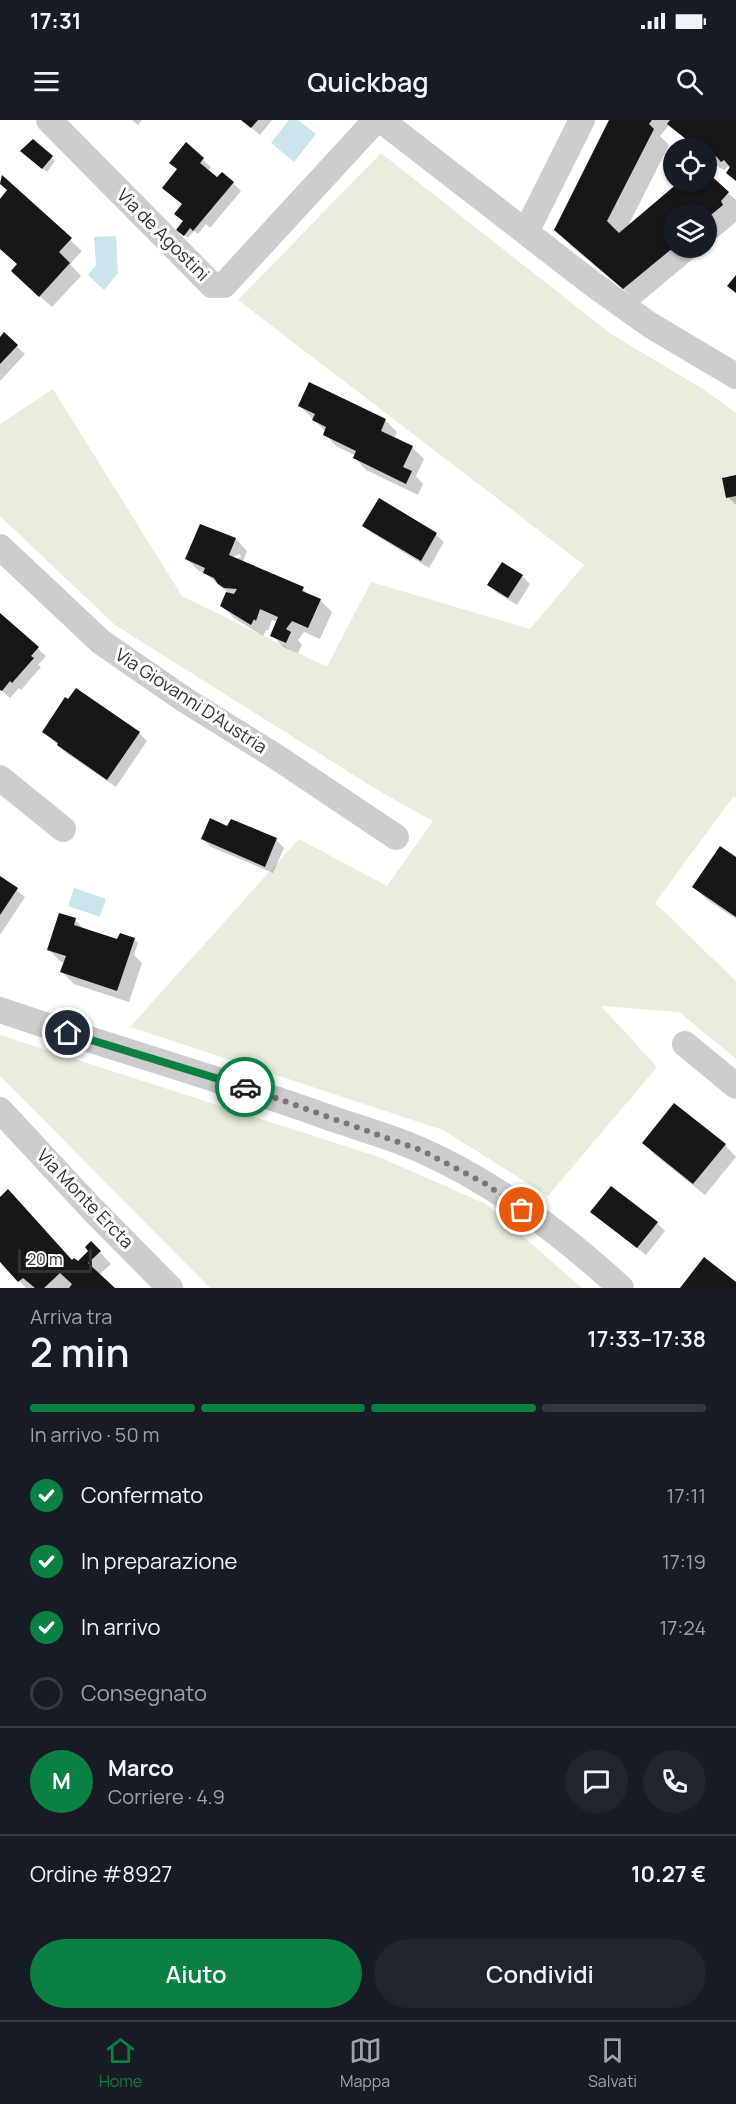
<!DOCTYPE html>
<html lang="it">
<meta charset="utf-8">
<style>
:root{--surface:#171b24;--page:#20242c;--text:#f1f3f6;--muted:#9ea1a6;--line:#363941;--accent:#0b8043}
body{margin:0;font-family:Manrope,sans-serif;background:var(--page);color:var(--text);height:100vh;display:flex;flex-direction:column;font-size:22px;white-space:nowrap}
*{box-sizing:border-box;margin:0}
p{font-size:20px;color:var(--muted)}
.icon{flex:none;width:33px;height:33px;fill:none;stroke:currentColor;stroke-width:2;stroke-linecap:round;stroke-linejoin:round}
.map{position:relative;height:1168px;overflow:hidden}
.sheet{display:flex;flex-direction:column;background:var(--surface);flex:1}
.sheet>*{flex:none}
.controls{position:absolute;left:663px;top:18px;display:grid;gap:12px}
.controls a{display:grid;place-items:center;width:54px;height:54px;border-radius:50%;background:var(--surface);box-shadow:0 2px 4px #0004;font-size:30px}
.scale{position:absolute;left:18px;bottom:15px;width:74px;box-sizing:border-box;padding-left:6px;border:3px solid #303030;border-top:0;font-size:16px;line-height:21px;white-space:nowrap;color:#303030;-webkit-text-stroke:4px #fff;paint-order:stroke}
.pin{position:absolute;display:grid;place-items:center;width:51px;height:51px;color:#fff;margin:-26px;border:3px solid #fff;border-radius:50%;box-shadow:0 2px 6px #0007}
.courier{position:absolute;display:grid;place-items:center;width:60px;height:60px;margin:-30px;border:4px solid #0b8043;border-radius:50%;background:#fff;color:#222;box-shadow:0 2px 8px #0007}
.summary em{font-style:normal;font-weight:600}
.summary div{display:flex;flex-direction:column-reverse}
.summary{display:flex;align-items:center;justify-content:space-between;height:102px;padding:0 30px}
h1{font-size:39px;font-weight:600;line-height:45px}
.bar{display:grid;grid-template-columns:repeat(4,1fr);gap:9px 6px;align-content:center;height:72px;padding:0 30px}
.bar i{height:8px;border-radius:4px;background:var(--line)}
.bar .current{background:var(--accent)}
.bar p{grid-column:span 4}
.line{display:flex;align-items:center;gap:15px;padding:0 30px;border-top:2px solid var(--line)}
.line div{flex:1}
.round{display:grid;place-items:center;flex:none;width:63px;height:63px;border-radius:32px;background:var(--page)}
ol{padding:0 30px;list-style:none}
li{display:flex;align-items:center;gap:18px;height:66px}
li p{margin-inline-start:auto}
li .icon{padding:6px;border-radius:50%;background:var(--accent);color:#fff;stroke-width:4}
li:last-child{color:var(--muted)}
li i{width:33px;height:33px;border:3px solid var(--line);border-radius:50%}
.cta{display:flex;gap:12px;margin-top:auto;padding:12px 30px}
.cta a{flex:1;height:69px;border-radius:36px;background:var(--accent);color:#fff;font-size:24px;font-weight:600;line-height:69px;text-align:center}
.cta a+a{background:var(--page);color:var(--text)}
.status{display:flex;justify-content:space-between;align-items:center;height:42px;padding:0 30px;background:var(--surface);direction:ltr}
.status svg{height:16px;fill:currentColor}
header{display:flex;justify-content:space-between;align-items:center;height:78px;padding:0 30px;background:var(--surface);font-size:27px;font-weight:600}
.tabs{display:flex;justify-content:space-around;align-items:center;height:84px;border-top:2px solid var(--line);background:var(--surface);font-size:16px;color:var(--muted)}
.tabs a{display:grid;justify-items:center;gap:3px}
.tabs .current{color:var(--accent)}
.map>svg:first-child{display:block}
.green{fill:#e8edde}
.water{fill:#cbe5ed}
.shadow{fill:#0003;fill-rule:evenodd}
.building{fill:#171717}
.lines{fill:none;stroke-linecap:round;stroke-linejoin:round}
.minor{stroke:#cdcdcd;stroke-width:26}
.done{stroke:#787878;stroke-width:6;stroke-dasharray:0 10.8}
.route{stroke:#0b8043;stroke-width:8}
.labels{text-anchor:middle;stroke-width:6;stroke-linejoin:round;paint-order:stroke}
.street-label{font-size:18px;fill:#303030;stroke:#fff}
</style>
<div class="status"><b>17:31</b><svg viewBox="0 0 49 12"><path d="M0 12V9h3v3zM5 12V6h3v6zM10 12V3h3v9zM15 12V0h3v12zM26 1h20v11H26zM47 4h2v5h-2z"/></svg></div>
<header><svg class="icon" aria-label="menu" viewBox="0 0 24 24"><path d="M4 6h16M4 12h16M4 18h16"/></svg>Quickbag<svg class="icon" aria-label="search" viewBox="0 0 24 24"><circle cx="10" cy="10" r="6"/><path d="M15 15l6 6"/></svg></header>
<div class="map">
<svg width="736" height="1168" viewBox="0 0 736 1168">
<rect width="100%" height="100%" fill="#fff"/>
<g class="green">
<polygon points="381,33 611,214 703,269 736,293 736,678 733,677 655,783 736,861 736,939 679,892 601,886 657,947 548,1076 443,1010 130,907 299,719 387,766 433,701 379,671 115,505 0,396 0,304 53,269 182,476 327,547 371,462 530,509 584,445 238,180"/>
<polygon points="0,915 379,1037 486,1084 582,1168 210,1168 0,956"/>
</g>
<g class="water">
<polygon points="289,0 298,0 316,14 294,42 271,23"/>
<polygon points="116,116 118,153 104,170 88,155 96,145 94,117"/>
<polygon points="74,768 106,779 100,797 68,786"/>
</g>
<g class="shadow">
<polygon points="132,0 142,0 138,5"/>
<polygon points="242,0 272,0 260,15"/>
<polygon points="610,0 642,0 648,5 650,4 646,0 736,0 736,61 728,46 725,50 720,48 706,36 706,28 697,28 670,4 660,16 669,25 627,108 681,62 706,62 728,73 736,80 736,102 706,127 706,94 674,94 674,128 706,128 640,183 571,126 556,110"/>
<polygon points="33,21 55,41 47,52 26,35"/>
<polygon points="186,25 211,47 208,51 218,59 233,63 241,71 210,108 206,104 198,114 194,111 188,118 182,113 185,102 183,85 164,68 178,50"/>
<polygon points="2,57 82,131 70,144 81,156 52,187 25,163 19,145 0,128 0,81 9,71 0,62"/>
<polygon points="4,215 25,234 0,261 0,219"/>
<polygon points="300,286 385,300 397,312 394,319 412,327 424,339 416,356 423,364 418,375 366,350 355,338 356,336 336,326 325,314 326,312"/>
<polygon points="736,357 736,385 728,377"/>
<polygon points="379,380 436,415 444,422 429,448 372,413 364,405"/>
<path d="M201 406 236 419 247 431 243 442 303 469 310 476 320 480 332 492 320 519 304 512 298 520 302 525 298 533 283 527 272 515 277 502 272 500 268 511 266 510 263 516 234 498 222 486 231 475 206 454 199 451 187 439ZM240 434 241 437 231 441H223Z"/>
<polygon points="522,456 530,464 517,485 497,473 489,465"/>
<polygon points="0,495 46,536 38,545 41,547 21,570 19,568 10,578 0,569"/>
<polygon points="44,612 139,613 147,621 116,667 66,633"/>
<polygon points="228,708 276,720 284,728 273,753 211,727 203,719"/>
<polygon points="736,739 736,799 706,779 694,767"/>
<polygon points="0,758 25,777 0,815"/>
<polygon points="75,800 86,811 118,822 134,819 138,823 134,835 142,843 129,882 74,864 62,852 65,843 61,842 49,830"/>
<polygon points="644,1023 725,1025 736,1037 705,1075 655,1035"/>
<polygon points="0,1079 73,1142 78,1143 90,1131 91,1123 111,1144 99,1155 112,1168 26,1168 0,1140"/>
<polygon points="600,1099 657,1103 665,1111 646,1135"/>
</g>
<g class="building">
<polygon points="241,0 258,0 251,8"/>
<polygon points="609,0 652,0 649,4 654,9 607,101 619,113 679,62 706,62 706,51 729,72 721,81 723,85 706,99 706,94 674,94 674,127 623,169 554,110"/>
<polygon points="670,0 736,0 736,61 726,53 730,47 724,40 721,42 716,36 712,40 709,35 706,38 706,28 697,28 667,4"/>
<polygon points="33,19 53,36 42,49 20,31"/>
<polygon points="186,22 204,38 200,43 217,57 222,52 234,62 193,111 190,108 184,116 176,110 183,101 174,94 182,84 162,68 177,49 169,43"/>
<polygon points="2,55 72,118 59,132 70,143 39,177 11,151 17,144 0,129 0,79 7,70 0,64"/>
<polygon points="736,155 736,173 727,166"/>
<polygon points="4,212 18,225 0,244 0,217"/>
<polygon points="309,262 386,299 381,311 413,326 403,347 412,351 406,364 353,338 356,331 323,315 326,307 312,300 315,294 298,286"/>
<polygon points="736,355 736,376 726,378 722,358"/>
<polygon points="379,378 437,413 421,441 362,406"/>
<polygon points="200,404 236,418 229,435 304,467 302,471 321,479 308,508 292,501 286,509 291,512 286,523 270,516 278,497 260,489 256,501 254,499 251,505 220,486 226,472 234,474 237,469 224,468 218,464 214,458 203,453 205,448 185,439"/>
<polygon points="502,442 523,455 508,478 487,465"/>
<polygon points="0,493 39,527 31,536 34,538 12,563 10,561 2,571 0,570"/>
<polygon points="76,568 140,612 107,660 57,625 58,623 42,612 65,577 68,579"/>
<polygon points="210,698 227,706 231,699 277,718 265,747 201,719"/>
<polygon points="720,726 736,737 736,797 692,767"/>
<polygon points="0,756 18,768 0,795"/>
<polygon points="59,793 76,798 74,805 117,819 120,813 135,818 117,871 60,852 66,836 47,830"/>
<polygon points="674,983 726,1024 693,1064 642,1023"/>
<polygon points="611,1066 658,1102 637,1128 590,1092"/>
<polygon points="8,1069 72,1140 74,1138 78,1141 88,1131 85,1127 91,1121 101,1131 88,1143 115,1168 69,1168 72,1164 60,1153 44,1168 35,1168 23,1158 18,1162 0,1142 0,1077"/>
<polygon points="704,1137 736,1162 736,1168 680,1168"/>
</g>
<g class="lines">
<g class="minor">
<polyline points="49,0 212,165 224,165 376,0"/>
<polyline points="381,0 594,165 650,205 736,256"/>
<polyline points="526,112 582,0"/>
<polyline points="0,427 101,522 185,580 278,638 396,717"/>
<polyline points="0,658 63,709"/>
<path d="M0 890C111 928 223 959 333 999 363 1009 395 1018 423 1031 497 1064 562 1114 621 1168"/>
<polyline points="685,924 736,966"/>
<polyline points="0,990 92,1089 170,1168"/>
</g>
</g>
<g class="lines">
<polyline class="done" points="245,967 423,1031 486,1064 522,1090"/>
<polyline class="route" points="68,913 245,967"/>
</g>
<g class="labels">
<g class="street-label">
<text transform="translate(163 115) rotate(45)" y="6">Via de Agostini</text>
<text transform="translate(191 581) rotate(33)" y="6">Via Giovanni D'Austria</text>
<text transform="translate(85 1079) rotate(46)" y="6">Via Monte Ercta</text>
</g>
</g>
</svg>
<div class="controls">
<a><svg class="icon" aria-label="locate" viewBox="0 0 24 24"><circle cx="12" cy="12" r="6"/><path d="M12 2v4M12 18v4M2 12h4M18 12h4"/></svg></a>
<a><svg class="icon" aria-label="layers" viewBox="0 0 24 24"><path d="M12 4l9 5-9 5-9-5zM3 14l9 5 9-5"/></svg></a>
</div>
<div class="scale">20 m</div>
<div class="pin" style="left:522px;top:1090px;background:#ea580c"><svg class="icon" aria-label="bag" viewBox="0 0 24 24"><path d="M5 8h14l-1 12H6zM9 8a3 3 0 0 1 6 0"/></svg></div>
<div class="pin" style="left:68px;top:913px;background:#1f2937"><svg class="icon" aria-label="home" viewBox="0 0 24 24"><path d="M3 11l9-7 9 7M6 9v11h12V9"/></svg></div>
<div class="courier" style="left:245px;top:967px"><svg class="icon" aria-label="car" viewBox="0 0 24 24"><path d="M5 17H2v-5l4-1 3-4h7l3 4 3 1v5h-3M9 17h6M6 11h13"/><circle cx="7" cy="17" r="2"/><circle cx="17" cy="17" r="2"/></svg></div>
</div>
<section class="sheet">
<div class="summary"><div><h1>2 min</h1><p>Arriva tra</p></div><em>17:33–17:38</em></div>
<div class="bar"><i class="current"></i><i class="current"></i><i class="current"></i><i></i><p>In arrivo · 50 m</p></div>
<ol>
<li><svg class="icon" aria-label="check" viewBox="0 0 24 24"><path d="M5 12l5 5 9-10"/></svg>Confermato<p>17:11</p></li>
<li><svg class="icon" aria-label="check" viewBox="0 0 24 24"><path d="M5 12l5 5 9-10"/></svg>In preparazione<p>17:19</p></li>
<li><svg class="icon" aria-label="check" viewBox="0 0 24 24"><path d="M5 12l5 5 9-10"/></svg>In arrivo<p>17:24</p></li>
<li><i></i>Consegnato</li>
</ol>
<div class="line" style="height:108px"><b class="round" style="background:var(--accent);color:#fff">M</b><div><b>Marco</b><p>Corriere · 4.9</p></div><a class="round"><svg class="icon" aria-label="chat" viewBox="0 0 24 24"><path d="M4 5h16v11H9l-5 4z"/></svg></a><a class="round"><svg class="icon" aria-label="phone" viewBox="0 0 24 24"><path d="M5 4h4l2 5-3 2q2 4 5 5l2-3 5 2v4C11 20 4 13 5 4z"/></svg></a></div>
<div class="line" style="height:78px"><div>Ordine #8927</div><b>10.27 €</b></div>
<div class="cta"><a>Aiuto</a><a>Condividi</a></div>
</section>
<nav class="tabs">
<a class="current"><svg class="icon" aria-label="home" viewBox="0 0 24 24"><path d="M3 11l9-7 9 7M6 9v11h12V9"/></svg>Home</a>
<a><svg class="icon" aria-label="map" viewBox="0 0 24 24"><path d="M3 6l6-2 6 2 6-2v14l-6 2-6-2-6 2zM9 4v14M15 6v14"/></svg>Mappa</a>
<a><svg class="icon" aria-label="saved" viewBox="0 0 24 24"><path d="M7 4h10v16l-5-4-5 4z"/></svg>Salvati</a>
</nav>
